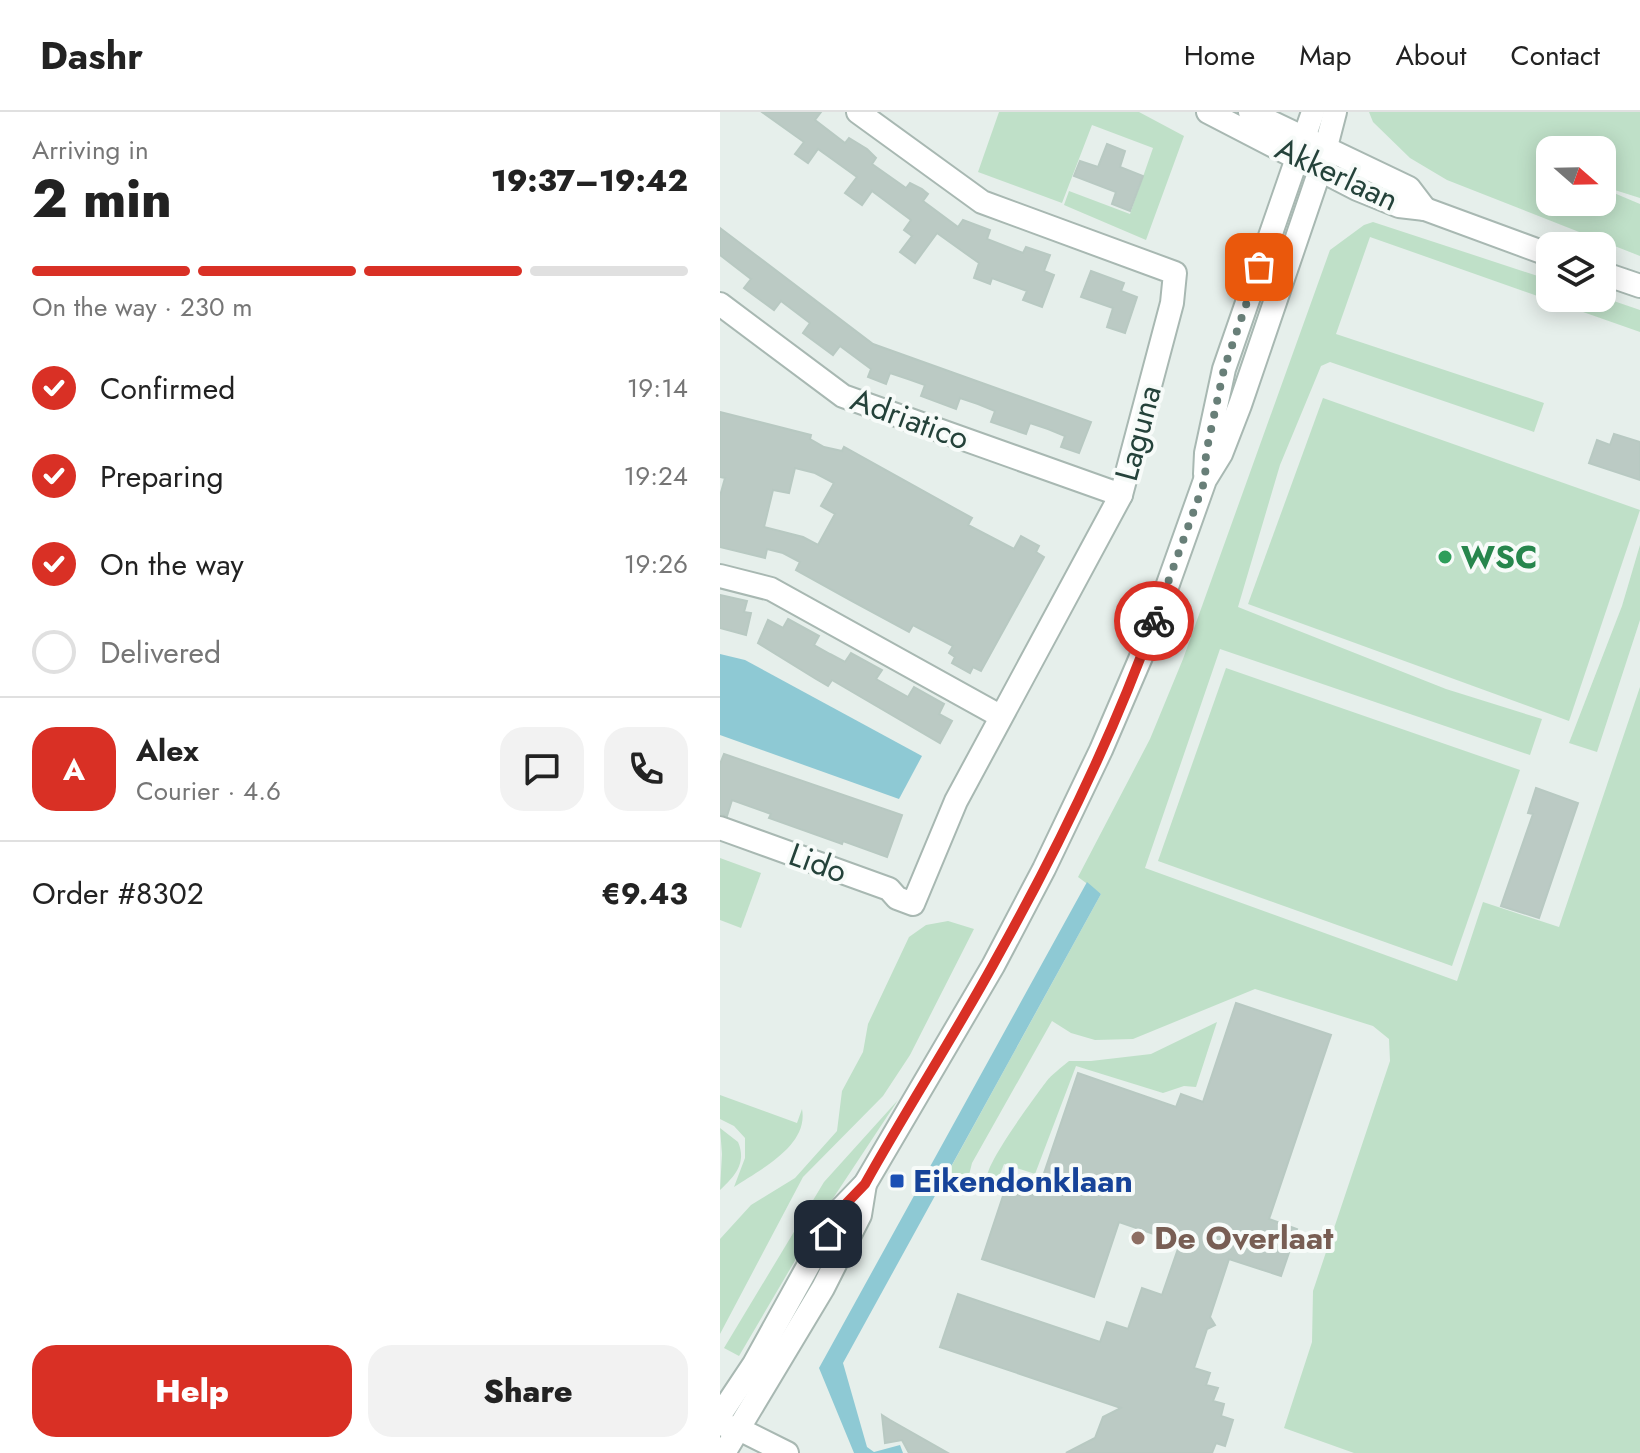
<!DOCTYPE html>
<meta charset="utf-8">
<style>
:root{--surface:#fff;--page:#f2f2f2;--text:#222;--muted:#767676;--line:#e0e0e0;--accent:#d93025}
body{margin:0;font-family:Jost,sans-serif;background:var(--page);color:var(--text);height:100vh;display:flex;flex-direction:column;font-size:30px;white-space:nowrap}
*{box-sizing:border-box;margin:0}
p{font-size:26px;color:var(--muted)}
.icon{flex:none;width:44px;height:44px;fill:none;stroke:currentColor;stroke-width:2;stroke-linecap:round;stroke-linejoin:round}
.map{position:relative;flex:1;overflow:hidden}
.side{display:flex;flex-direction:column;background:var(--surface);width:720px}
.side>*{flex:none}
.needle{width:52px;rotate:110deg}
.tools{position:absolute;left:816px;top:24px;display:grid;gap:16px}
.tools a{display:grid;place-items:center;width:80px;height:80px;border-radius:16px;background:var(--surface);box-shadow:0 4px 20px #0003;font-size:40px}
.pin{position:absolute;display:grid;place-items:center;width:68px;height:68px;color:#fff;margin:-34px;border-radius:16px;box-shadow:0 4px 12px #0006}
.courier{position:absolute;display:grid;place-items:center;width:80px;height:80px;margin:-40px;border:6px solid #d93025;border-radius:50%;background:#fff;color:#222;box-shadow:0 2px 10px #0007}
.headline em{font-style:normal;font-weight:800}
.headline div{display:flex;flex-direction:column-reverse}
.headline{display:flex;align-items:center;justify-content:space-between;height:136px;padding:0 32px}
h1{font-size:52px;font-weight:800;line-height:60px}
.bar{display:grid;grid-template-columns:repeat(4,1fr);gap:12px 8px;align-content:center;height:96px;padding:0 32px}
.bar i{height:10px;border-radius:6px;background:var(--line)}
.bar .selected{background:var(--accent)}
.bar p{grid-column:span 4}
.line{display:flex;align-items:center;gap:20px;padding:0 32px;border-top:2px solid var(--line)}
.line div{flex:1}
.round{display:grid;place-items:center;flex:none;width:84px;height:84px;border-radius:24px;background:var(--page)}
ol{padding:0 32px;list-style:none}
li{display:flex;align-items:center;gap:24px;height:88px}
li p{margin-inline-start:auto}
li .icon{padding:8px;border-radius:50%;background:var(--accent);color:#fff;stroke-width:4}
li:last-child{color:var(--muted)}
li i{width:44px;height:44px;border:4px solid var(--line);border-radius:50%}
.action{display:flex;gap:16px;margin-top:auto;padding:16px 32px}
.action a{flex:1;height:92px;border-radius:24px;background:var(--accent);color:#fff;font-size:32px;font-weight:800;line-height:92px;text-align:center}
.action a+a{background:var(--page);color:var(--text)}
header{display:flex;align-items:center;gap:48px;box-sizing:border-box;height:112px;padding:0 40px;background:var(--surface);border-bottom:2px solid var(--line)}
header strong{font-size:38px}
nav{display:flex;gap:44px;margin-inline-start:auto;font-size:28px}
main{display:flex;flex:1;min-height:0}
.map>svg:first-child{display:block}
.green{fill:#bfe0c8}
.water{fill:#8ec9d4}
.building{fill:#bbcac4;stroke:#b8c9c2;stroke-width:2;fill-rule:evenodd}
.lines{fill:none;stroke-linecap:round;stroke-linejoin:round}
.minor-casing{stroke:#a8b8b2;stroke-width:26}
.minor{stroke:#fff;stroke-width:22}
.done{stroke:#687f78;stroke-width:8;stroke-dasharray:0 14.4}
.route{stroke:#d93025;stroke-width:10}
.leisure-dot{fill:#2e9e5b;stroke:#f7fbf9;stroke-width:3}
.transit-dot{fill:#1a4fb4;stroke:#f7fbf9;stroke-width:3}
.education-dot{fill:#8d6e63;stroke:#f7fbf9;stroke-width:3}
.labels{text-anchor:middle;stroke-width:8;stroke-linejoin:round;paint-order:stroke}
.street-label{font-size:32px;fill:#24423a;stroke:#f7fbf9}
.leisure-label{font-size:32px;font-weight:bold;fill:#27864d;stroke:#f7fbf9;text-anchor:start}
.transit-label{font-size:32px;font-weight:bold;fill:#164399;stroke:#f7fbf9;text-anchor:start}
.education-label{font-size:32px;font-weight:bold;fill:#785e54;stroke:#f7fbf9;text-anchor:start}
</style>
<header>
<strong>Dashr</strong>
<nav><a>Home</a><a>Map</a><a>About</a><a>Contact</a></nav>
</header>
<main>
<section class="side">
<div class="headline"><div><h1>2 min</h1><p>Arriving in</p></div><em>19:37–19:42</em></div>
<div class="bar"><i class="selected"></i><i class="selected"></i><i class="selected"></i><i></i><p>On the way · 230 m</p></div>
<ol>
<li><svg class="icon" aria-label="check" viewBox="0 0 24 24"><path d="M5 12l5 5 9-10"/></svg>Confirmed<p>19:14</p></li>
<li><svg class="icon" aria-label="check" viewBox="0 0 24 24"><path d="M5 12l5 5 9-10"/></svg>Preparing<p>19:24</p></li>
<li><svg class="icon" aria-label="check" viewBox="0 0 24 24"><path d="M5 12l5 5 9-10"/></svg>On the way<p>19:26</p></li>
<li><i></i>Delivered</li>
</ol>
<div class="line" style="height:144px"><b class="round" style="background:var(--accent);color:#fff">A</b><div><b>Alex</b><p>Courier · 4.6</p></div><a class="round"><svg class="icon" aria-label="chat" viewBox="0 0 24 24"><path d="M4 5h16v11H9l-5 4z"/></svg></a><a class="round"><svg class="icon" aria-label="phone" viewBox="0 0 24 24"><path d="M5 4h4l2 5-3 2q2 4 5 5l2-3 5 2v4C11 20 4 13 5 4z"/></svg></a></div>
<div class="line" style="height:104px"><div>Order #8302</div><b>€9.43</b></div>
<div class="action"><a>Help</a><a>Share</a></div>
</section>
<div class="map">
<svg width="920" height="1341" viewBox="0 0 920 1341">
<rect width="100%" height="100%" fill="#e6efeb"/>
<g class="green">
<polygon points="279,0 419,0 464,24 426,128 344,93 349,79 410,102 433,36 372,13 342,91 258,60"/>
<polygon points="649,0 920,0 920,86 882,74 882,38 830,38 830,90 882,90 882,76 920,92 920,144 727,68 690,46 653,10"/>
<polygon points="653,110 830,168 830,186 882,185 920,198 920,220 650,125 616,222 824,291 814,320 610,250 601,254 560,353 518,495 726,577 822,607 810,643 500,537 425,756 737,869 763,790 839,815 920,575 920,1341 634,1341 564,1316 592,1230 593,1179 670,949 669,927 653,914 535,877 413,927 375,928 351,921 332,909 252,1051 248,1067 250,1070 225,1066 381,782 358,765 430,627 463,547 610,138 644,113"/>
<polygon points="603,286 920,398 849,609 528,492"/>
<polygon points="920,433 920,508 877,640 849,631 902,494"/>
<polygon points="506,556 800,658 732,854 438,749"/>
<polygon points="0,746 41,761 21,816 0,808"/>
<polygon points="228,809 254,817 190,943 163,984 83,1065 0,1222 0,1127 31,1093 75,1066 117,1019 122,979 143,940 148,912 189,825 206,813"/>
<path d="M497 910 476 975 464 974 443 981 356 954 315 1062 284 1052 277 1070 267 1066C266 1051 314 986 326 970 332 962 341 956 349 949H371L431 942Z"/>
<path d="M0 983 77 1011 82 997C89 1034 39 1058 14 1075L25 1046V1026L14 1014 0 1007Z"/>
<polygon points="178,988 100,1106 19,1244 4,1236 104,1070"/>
<path d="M0 1016 18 1030C27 1051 15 1064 0 1078L2 1042Z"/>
</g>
<g class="water">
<polygon points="0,542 25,548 202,644 179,687 0,623"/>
<polygon points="367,770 381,782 123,1251 147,1335 154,1340 180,1333 183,1341 134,1341 99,1256"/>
</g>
<g class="building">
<polygon points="42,0 101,0 95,8 125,31 129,26 147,37 156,46 152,52 186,76 190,71 202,77 208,82 203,89 238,115 243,108 270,118 267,127 303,141 306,135 330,143 324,159 334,163 322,195 303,188 307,179 272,166 270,172 254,166 259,151 217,121 195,151 180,140 192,124 184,118 191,108 152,79 142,93 125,81 137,65 98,37 88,51 75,42 84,30"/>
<polygon points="387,32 405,39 400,55 423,64 410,99 392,92 396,80 354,64 360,49 378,55"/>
<polygon points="0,116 153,232 371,310 359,341 341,335 345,324 328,317 310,311 306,322 271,310 275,299 258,292 240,286 236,297 201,284 205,273 188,267 170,261 166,272 148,265 151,257 120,234 113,243 83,221 90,211 61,189 54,198 24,176 31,167 0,143"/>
<polygon points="371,159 404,171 401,179 417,185 405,221 387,215 393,196 361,185"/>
<path d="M0 300 91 323 90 327 104 335 122 339 124 335 252 406 248 413 294 437 301 424 319 434 316 440 324 445 261 559 253 555 250 561 232 551 235 545 229 541 233 534 193 513 189 520 132 489 76 458 80 450 63 441 47 437 45 446 0 435V384L5 366 0 365ZM75 356 95 361 114 371 101 394 115 402 98 433 83 425 44 415 53 378 69 381Z"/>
<polygon points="894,322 920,330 920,368 869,351 877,328 890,333"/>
<polygon points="0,483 27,489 24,500 31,501 26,523 0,516"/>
<polygon points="68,507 99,524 94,533 110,542 125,550 131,541 162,558 156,567 188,585 194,575 224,592 219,602 232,609 220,631 112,568 108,574 96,567 38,531 48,508 63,516"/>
<polygon points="4,642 182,703 167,745 123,729 122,732 49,706 51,702 12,688 7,704 0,702 0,652"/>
<polygon points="816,676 858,691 819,806 781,794 813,702 808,701"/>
<polygon points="516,891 611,923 549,1107 577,1117 561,1164 509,1147 490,1205 495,1213 487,1217 474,1256 490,1261 486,1273 498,1276 493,1289 504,1292 501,1304 513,1308 505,1334 496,1331 492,1341 346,1341 375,1326 383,1305 401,1296 220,1235 238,1182 380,1230 387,1210 408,1217 422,1176 442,1183 460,1131 399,1110 374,1185 262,1147 290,1063 320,1073 358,961 456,995 461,982 483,990"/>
<polygon points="162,1303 170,1308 228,1341 189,1341 182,1328 165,1331"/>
</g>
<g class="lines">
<defs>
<g id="minor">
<polyline points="488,0 637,77 679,94 705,97 830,143"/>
<polyline points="530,0 689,76 705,97"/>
<polyline points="882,161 920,174"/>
<polyline points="0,192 123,284 401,383"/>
<polyline points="485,362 486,341 504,257 593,0"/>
<polyline points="0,464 51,477 280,604"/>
<polyline points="0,716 169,777 177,786 193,792 236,689 401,383 452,191 455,161 262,90 138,0"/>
<polyline points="0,1303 34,1252 118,1100 145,1072 273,854 324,757 381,638 427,531 485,368 501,342 520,293 600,58 615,0"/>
<polyline points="6,1314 19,1317 67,1341"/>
<polyline points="4,1341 103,1176 140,1103 145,1072"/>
</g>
</defs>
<use href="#minor" class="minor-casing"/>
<use href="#minor" class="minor"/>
</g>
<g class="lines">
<polyline class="done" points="434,509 485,368 486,341 504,257 539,155"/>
<path class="route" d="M108 1122 118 1100 145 1072C186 998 233 926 274 851 335 742 392 627 434 509"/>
</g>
<circle class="leisure-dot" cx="725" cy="445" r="8"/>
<rect class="transit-dot" x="169" y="1061" width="16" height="16" rx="4"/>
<circle class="education-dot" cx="418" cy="1126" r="8"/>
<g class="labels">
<g class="street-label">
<text transform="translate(617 62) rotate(25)" y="11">Akkerlaan</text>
<text transform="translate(190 307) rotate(20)" y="11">Adriatico</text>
<text transform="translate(418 321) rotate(-75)" y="11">Laguna</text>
<text transform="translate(98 751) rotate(20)" y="11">Lido</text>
</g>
<g class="leisure-label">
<text x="741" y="456">WSC</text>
</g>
<g class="transit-label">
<text x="193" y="1080">Eikendonklaan</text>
</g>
<g class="education-label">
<text x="434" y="1137">De Overlaat</text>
</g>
</g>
</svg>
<div class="tools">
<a><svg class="needle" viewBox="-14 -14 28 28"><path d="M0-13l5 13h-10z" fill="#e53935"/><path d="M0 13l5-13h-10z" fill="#767676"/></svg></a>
<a><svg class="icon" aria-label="layers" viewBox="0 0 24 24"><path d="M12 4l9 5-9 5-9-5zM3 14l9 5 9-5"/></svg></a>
</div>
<div class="pin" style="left:539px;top:155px;background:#ea580c"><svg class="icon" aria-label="bag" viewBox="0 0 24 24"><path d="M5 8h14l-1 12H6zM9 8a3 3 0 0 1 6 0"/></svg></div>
<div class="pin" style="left:108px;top:1122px;background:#1f2937"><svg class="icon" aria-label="home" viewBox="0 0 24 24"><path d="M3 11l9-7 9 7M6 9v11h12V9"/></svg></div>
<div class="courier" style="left:434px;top:509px"><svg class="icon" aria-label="bike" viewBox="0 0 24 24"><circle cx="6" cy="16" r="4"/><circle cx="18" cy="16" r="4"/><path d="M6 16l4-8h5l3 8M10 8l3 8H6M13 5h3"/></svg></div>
</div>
</main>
